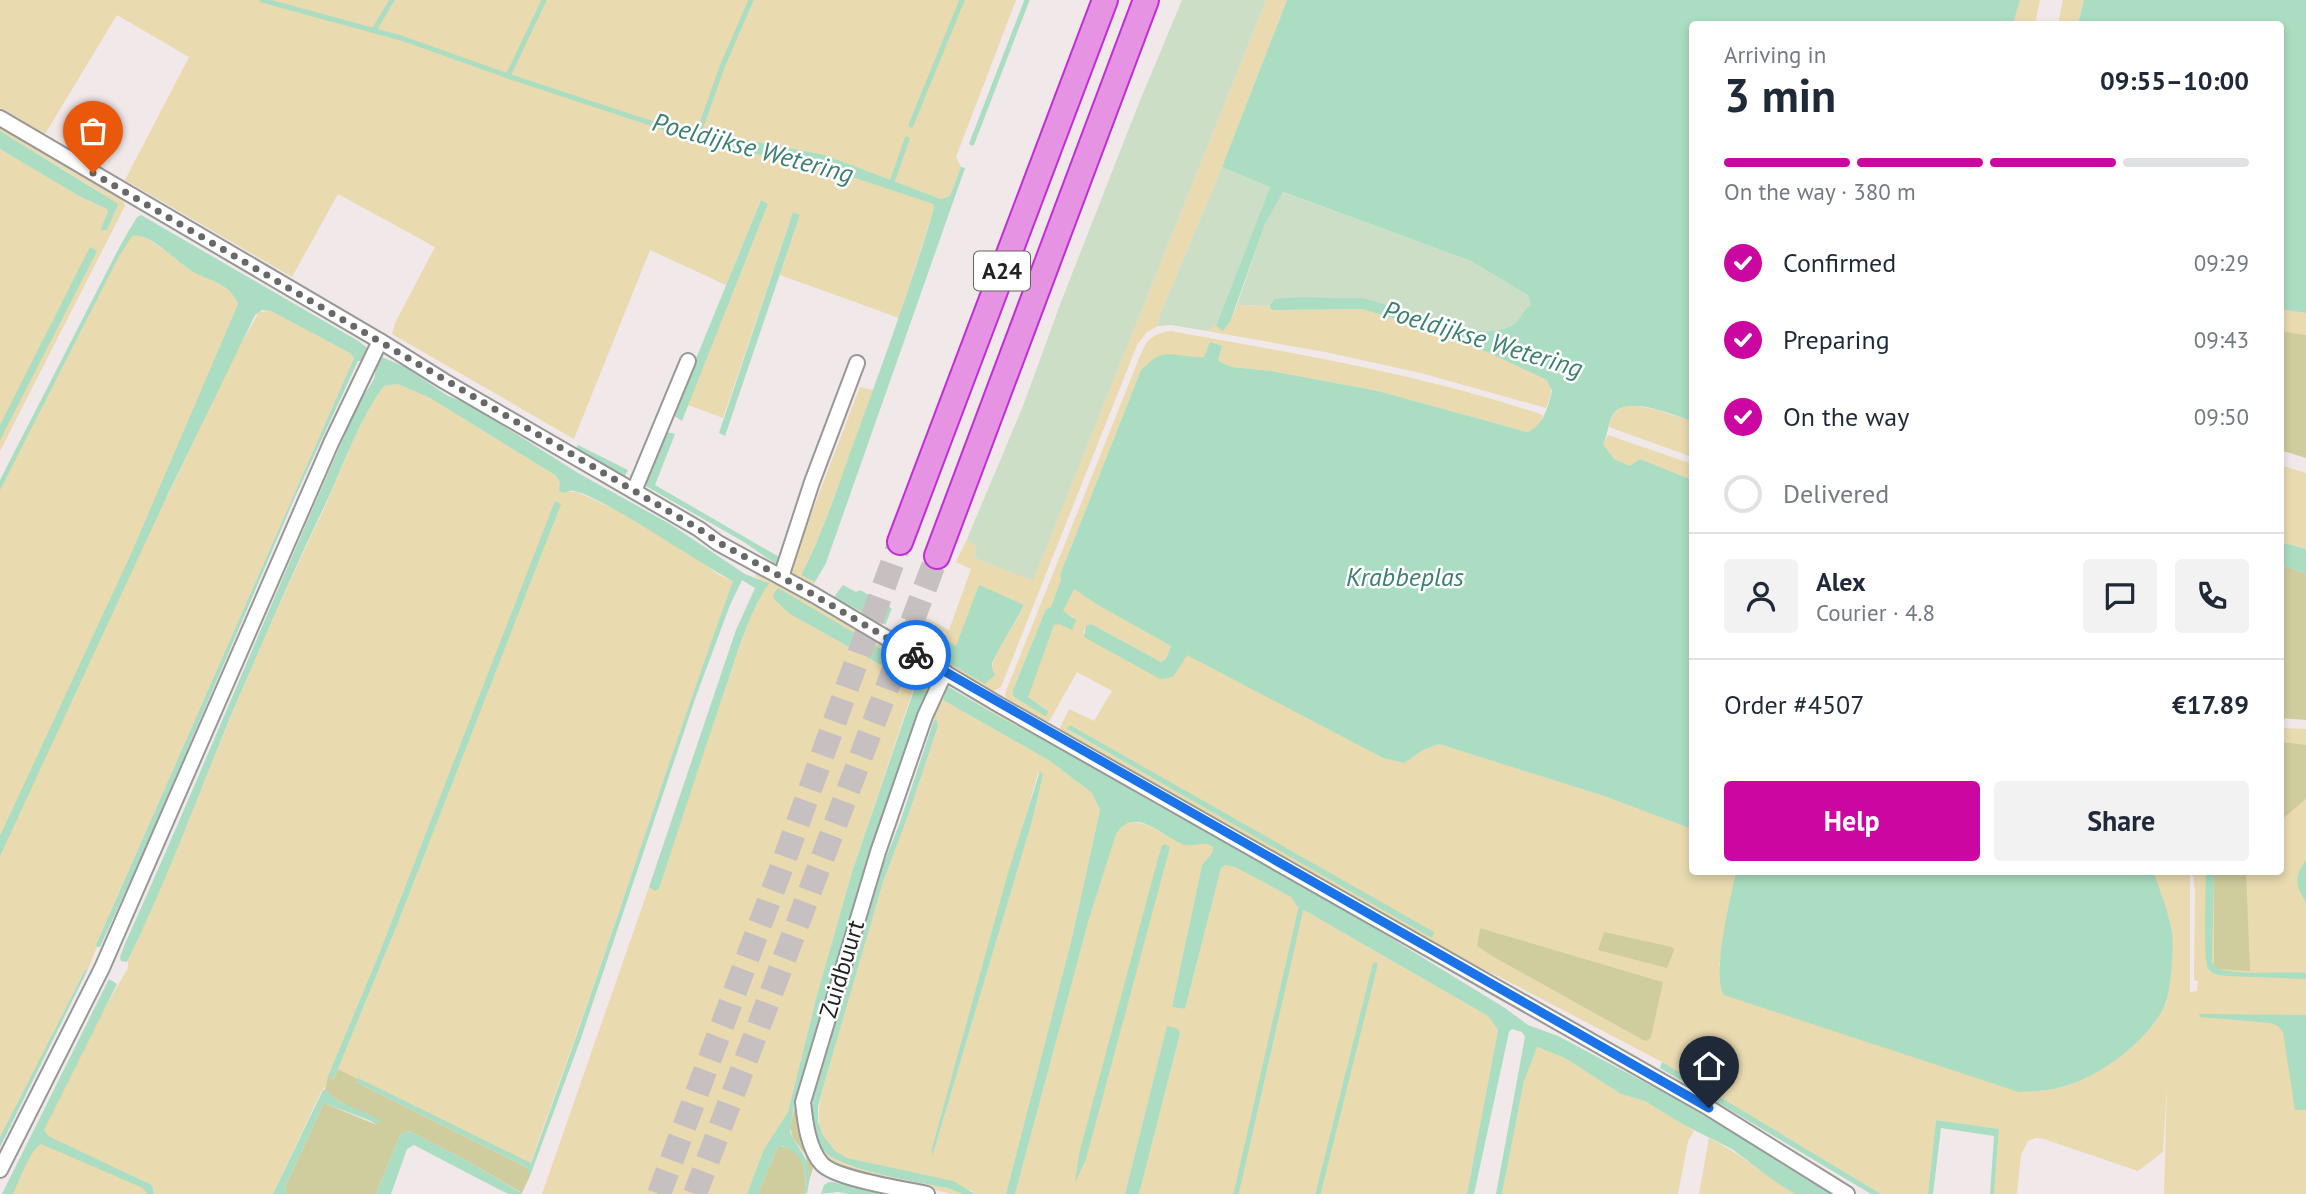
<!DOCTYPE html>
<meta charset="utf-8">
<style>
:root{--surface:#fff;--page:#f2f2f3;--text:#1f2937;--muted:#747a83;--line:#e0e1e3;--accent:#cc06a0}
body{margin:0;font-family:"PT Sans",sans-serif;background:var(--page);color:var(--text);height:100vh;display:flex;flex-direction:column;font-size:26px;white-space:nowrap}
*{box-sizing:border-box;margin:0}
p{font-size:23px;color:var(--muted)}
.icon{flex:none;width:38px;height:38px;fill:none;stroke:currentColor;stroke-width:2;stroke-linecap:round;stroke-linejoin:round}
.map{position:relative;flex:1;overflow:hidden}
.panel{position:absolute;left:1689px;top:21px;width:595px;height:854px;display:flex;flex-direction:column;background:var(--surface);border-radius:7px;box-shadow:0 4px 10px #0003}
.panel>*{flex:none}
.pin{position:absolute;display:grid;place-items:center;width:60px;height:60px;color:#fff;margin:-72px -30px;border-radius:50% 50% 50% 0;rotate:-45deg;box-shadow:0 0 7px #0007}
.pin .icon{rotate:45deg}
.courier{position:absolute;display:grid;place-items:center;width:70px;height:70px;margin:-35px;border:5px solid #1a73e8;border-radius:50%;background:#fff;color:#222;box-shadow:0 2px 9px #0007}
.headline em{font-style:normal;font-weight:800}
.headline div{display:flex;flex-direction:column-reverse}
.headline{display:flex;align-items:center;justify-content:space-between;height:119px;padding:0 35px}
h1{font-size:46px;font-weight:800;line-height:52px}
.bar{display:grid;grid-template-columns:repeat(4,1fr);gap:10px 7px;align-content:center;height:84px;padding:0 35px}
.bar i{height:9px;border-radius:5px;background:var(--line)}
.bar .selected{background:var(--accent)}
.bar p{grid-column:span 4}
.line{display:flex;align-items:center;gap:18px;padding:0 35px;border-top:2px solid var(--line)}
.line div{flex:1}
.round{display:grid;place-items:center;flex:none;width:74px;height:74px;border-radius:7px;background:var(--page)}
ol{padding:0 35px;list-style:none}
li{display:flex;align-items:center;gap:21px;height:77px}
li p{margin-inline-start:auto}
li .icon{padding:7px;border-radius:50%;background:var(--accent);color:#fff;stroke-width:4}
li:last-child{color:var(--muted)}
li i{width:38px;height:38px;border:4px solid var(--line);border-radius:50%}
.primary-button{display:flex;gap:14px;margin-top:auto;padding:14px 35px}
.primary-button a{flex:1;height:80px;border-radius:7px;background:var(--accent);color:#fff;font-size:28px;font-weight:800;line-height:80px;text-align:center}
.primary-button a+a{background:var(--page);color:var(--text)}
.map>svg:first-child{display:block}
.grass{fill:#e9dab0;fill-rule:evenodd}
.forest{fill:#cfcc9e}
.wetland{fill:#ccdfc6}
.water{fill:#aaddc1}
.pier{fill:#f1e8e9}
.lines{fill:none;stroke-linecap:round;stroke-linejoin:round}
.stream{stroke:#aaddc1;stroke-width:5}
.highway-tunnel{stroke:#c7c0c1;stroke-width:24;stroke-dasharray:24 12;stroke-linecap:butt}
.street-casing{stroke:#989898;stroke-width:18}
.highway-casing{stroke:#c22ed6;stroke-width:28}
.street{stroke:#fff;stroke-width:14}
.highway{stroke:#e593e2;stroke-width:24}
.done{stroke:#6a6767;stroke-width:7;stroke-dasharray:0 12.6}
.route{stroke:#1a73e8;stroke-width:9}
.labels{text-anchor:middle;stroke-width:5;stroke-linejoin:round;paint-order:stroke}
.shield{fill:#fff;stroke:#646464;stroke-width:2}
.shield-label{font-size:23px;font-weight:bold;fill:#212121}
.street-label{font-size:24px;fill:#212121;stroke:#fff}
.water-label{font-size:26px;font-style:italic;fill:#3c806d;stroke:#fff}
</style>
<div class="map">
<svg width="2306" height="1194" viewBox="0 0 2306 1194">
<rect width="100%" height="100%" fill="#f1e8e9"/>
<g class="grass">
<polygon points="0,0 1016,0 956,157 961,167 950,196 941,199 825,155 694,143 816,165 933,204 934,208 899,318 780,275 800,215 793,212 723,418 688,405 768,204 761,200 726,285 650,250 574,439 392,334 395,323 435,247 338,194 292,277 125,180 189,57 117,15 45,134 0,108"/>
<path d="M1266 0H1287L1222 167 1159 317 1158 326 1147 332 1137 345 1001 687 992 692 903 640 901 633 992 669C993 652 1017 624 1024 605L956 647 915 621 908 619C921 611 936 624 949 630L971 569 956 562 967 539 976 546 975 558 1033 580Z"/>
<polygon points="2020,0 2040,0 2035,24 2013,24"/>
<polygon points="2063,0 2084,0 2078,24 2058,24"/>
<polygon points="0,126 123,200 125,206 0,451 0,149 79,196 107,209 108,212 101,228 107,230 118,205 97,190 0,131"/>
<polygon points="130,228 168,252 186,267 223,286 234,295 238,304 162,486 167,497 236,352 259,312 271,311 350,353 354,358 96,945 97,947 88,969 85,970 0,1137 0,483"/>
<path d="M1237 305 1269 306 1273 310 1362 309 1419 326 1487 352 1547 380C1554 390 1550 397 1546 408L1421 373 1325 352 1207 331 1216 326 1223 331 1230 322Z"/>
<polygon points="2280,309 2306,313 2306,335 2280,331"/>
<path d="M1171 331C1297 354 1422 374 1543 415 1540 425 1537 429 1527 432L1378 391 1271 371 1232 367 1218 361 1222 346 1204 357 1194 359 1186 356 1141 370 1060 575 1061 580 1051 607 1046 609 1013 690V696L1048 710 1027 697 1054 625 1074 617 1062 612 1074 588 1098 605 1171 646 1166 660 1161 662 1091 624 1086 626 1083 633 1173 676 1187 654 1383 758 1404 763 1423 750 1439 744 1607 797 1692 829V872H1736L1719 966 2041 1091 2060 1088 2077 1082 2108 1065 2132 1047 2154 1024 2166 1004 2171 974 2172 930 2153 872H2190V992L2197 991 2198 981 2194 980V970L2195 893 2193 872H2280V728L2306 729V1194H2164L2167 1085 2163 1152 2138 1171 2044 1139 2036 1138 2028 1141 2021 1155 2017 1194H1994L1999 1129 1936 1120 1928 1194H1881L1662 1062 1498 976 1452 956 1062 733 1060 728 1069 709 1094 721 1112 691 1077 672 1050 720 1045 723 1007 701 1005 696 1006 691 1142 351C1148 337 1157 333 1171 331ZM1070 725 1433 932 1432 937 1068 730ZM1480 928 1663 982 1647 1041 1477 946Z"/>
<path d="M398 384 430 398 555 475 560 482V491L577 492 614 509 689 553 719 575 733 581C664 774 601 970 530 1164L338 1069 399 920 560 504 556 501 379 954 328 1076 326 1086 321 1092 273 1194H154L152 1185 47 1136 45 1133 44 1126 99 1018 128 968V960C166 881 196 798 231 717 260 647 291 577 324 509 343 468 357 422 384 386Z"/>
<polygon points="860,387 873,390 821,533 801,575 815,582 813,588 788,574"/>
<path d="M1629 405 1654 409 1692 421V457L1609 427C1612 413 1616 409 1629 405Z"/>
<polygon points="1608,435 1692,464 1692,480 1640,459 1631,467 1614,459 1603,444"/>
<polygon points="2280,465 2306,473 2306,549 2280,542"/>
<path d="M758 571 931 670 934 679 919 715 929 677 777 589 790 614 915 684 852 872 817 995 788 1112 764 1149 747 1194H542L649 887 652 889H659C680 822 702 755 726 688 738 654 748 614 768 583L755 576Z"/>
<path d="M950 682 1195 820 1194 824 1153 803 1078 758 998 716 954 688 949 687 945 689 942 698 943 700 1050 761 1092 793 1100 810 1072 938 1006 1194H975L972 1191 940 1179 847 1158C813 1143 816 1114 824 1084L883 882 909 813 938 726 936 719H929L947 683ZM1038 773 1043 775 1032 821 932 1157V1148Z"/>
<path d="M1134 822C1157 825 1167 840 1186 844 1196 847 1202 840 1213 847L1212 853 1202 865 1172 1007 1185 1009 1221 868 1225 865 1235 867 1291 897 1297 906 1488 1016 1498 1030 1467 1194H1139L1180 1035 1167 1027 1125 1194H1015L1089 919 1116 833 1125 824Z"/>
<path d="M878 879 871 896 813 1099C812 1115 812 1139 824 1151 841 1170 921 1183 948 1188L962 1194H950C919 1183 845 1181 825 1157 814 1145 812 1127 807 1112L872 880Z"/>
<polygon points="1536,1047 1565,1058 1621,1094 1645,1101 1694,1131 1688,1141 1678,1194 1502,1194 1524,1081"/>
<polygon points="33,1134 150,1188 149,1194 3,1194"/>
<path d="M1709 1138C1740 1153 1766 1176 1795 1194H1699Z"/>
</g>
<g class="forest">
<polygon points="2280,331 2306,335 2306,458 2280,450"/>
<polygon points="2280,564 2306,574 2306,720 2280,718"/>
<polygon points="2280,742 2306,745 2306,799 2280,821"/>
<polygon points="2214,872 2246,872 2250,971 2218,969 2214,966"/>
<polygon points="1480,928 1663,982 1651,1037 1647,1041 1643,1040 1494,957 1477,946"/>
<polygon points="1604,932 1672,947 1674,950 1667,968 1598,950"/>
<polygon points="338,1069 358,1079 356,1082 528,1168 530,1176 522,1193 462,1158 409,1131 400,1135 376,1194 287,1194 285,1187 324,1103 377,1125 331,1096 325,1090 328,1076 334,1079"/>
<polygon points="800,1082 802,1126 813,1168 809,1181 806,1156 793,1138 790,1128"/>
<path d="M780 1146C808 1151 805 1173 805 1194H758L777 1148Z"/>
</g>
<g class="wetland">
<polygon points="1182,0 1266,0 1033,581 975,558 976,546 967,539 1023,406 1061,302 1139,103"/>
<polygon points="1222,167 1270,187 1216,326 1207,331 1171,325 1158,326 1159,317"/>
<path d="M1282 192 1471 261 1529 295 1531 305C1523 309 1522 317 1515 323 1506 331 1487 332 1475 331L1364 298 1300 297 1272 301 1269 306 1237 305 1265 224Z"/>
</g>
<g class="water">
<path d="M1287 0H2020L2013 24H1692V421C1674 415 1627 395 1614 413 1608 421 1608 435 1603 444L1614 459 1630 466 1640 459 1692 480V829L1607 797 1439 744 1423 750 1404 763 1383 758 1187 655 1173 677 1160 679 1084 637 1086 626 1091 624 1161 662 1166 659 1171 646 1098 605 1074 589 1063 611 1076 620 1072 630 1059 624 1054 625 1028 697 1048 711 1047 715 1045 716 1013 696V690L1046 609 1051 607 1061 580 1060 575 1141 370C1146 366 1153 358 1159 356 1173 351 1189 359 1204 357L1210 342 1222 346 1218 361 1232 367 1271 371 1378 391 1527 432C1543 427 1548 407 1552 391L1547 380 1487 352 1419 326 1362 309 1273 310 1270 308V304L1275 299 1300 297 1364 298 1475 331C1487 332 1506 331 1515 323 1522 317 1523 309 1531 305L1528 295 1471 261 1283 192 1265 224 1230 322 1223 331 1216 326 1270 187 1222 167Z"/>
<polygon points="2084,0 2306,0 2306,313 2280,309 2280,24 2078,24"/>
<path d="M694 130 825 155 941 199 950 196 961 167 965 168 826 563 815 582 801 575C825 530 840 479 858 431 885 357 912 283 934 208L933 204 816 165 694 143 691 140Z"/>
<polygon points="0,131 117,203 118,205 107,230 101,230 101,228 108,212 107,209 79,196 0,149"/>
<polygon points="761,200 768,204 682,421 673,415"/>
<polygon points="793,212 800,215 725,436 719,433"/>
<path d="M141 215 360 342 368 349V351L405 367 448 396 469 404 578 473 670 524 745 574 769 583C748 613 738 652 726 687 703 754 681 821 659 889L655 891 649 887 736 630 755 588 742 580 730 605 695 699 580 1041 530 1176 528 1174V1168L356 1082 358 1078 531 1163C602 970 663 774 733 581 708 569 589 487 570 491 568 491 567 492 565 493L559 491 560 482 555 475 430 398 398 384 384 386C357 422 343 468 323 509 290 578 260 648 230 718 196 800 166 883 127 962L121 961 120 957 124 946C205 766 279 582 360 401 366 389 386 372 368 362 362 359 365 360 358 361L295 497 144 851 100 947H97L96 945 354 358 350 353 271 311 262 310 255 315 166 498 0 856V836L131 554 238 304C230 282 206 281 189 269 175 260 149 232 132 236L118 258 0 490V480L120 246 137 217Z"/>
<polygon points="90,247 97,251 0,440 0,425"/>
<polygon points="667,432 675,434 655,485 781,558 777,565 744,542 644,485"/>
<polygon points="578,445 628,470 625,476 576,450"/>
<polygon points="555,501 561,504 399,920 338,1069 334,1079 328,1076 379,954"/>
<polygon points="2280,542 2306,549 2306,574 2280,564"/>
<path d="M843 585 856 592 860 590 956 646 979 585 1024 605C1019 617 992 658 992 665 991 668 994 672 995 675L985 684 904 637 901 633 834 597Z"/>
<path d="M778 588 929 677 921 710 873 842 794 1105 790 1132C802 1157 815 1161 807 1193H804C808 1172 804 1154 782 1146L777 1148 758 1194H747L764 1149 788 1112 817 995 852 872 915 687V684L790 614 774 599 773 595Z"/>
<path d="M949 687 998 716 1078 758 1153 803 1273 866 1505 1008 1528 1025 1558 1036 1676 1099 1834 1194H1795L1773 1180 1732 1149 1684 1125 1645 1101 1621 1094 1565 1058 1537 1047 1524 1081 1502 1194H1496L1525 1037 1522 1032 1512 1029 1509 1032 1474 1194H1467L1498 1030 1488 1016 1297 906 1291 897 1235 867 1225 865 1221 868 1185 1009 1172 1007 1202 865 1212 853 1213 847C1203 840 1196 847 1186 845 1164 840 1136 803 1116 834L1089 919 1015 1194H1006L1072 938 1100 810 1092 793 1050 761 943 700 946 689Z"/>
<path d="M936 719 938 726 909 813 883 882 824 1084 818 1107V1121L822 1134 835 1151 847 1158 953 1181 975 1194H962L948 1188C921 1183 841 1170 824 1151 812 1139 812 1115 813 1099L871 896 900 822 934 720Z"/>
<polygon points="1070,725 1434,932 1432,938 1067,729"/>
<polygon points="1040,771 1043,775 1032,821 932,1157 932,1148 1008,873"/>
<polygon points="1165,844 1170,847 1086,1159 1075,1183 1079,1154 1095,1094 1159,855 1162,846"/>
<path d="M2306 860V902C2295 885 2294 877 2306 860Z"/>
<path d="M1736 872H2153C2160 889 2167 909 2171 927 2175 942 2171 993 2164 1007 2147 1042 2099 1077 2062 1087 2048 1091 2033 1091 2019 1092L1724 995C1711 975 1731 897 1736 872Z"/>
<path d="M2206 872H2214L2212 961C2215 966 2214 967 2219 969 2238 975 2284 972 2306 973V979L2228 976C2220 975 2212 975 2208 968 2203 959 2206 887 2206 872Z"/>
<polygon points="88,969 0,1147 0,1137 85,970"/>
<path d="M109 979 117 984 44 1130 48 1136 152 1185 154 1194H147L143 1188 41 1144C30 1150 19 1181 13 1194H2Z"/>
<polygon points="2199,1014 2306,1015 2306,1110 2295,1110 2283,1032 2278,1026 2271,1023 2200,1017"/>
<polygon points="1167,1026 1178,1029 1180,1034 1139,1194 1125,1194"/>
<polygon points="1662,1062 1881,1194 1871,1194 1660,1068"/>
<path d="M323 1090H326C337 1106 363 1108 379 1120V1124L324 1103 285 1187 287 1194H273Z"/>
<polygon points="1936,1120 1999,1129 1994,1194 1990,1194 1994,1136 1941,1128 1933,1194 1928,1194"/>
<polygon points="409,1131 462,1158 523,1194 509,1194 500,1190 414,1145 407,1149 391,1194 376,1194 400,1135"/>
<polygon points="829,1182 832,1182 885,1194 849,1194 838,1192 821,1194 824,1185"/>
</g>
<polygon class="pier" points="892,608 907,616 900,634 885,626"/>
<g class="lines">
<g class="stream">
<polyline points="262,0 401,38 508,76 699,139"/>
<polyline points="374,30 392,0"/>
<polyline points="508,76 544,0"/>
<polyline points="911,125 962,0"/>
<polyline points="698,135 722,67 751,0"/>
<polyline points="972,143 1027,0"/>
<polyline points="891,185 907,139"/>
<polyline points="1236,1194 1301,908"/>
<polyline points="1318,1194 1375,965"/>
</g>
<g class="highway-tunnel">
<polyline points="659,1194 785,858 900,542"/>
<polyline points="695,1194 937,556"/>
</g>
<defs>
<g id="street">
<polyline points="0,118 380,341 444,381 699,529 718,543 814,595 996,703 1709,1108 1847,1194"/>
<polyline points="634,491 688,361"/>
<polyline points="781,577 812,482 857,363"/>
<polyline points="0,1170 102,968 331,443 380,341"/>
<path d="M927 1194C904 1189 836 1179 822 1164 808 1149 805 1121 803 1102L878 852 925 716 945 672"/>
</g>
<g id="highway">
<polyline points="900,542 1105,0"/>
<polyline points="937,556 1146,0"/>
</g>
</defs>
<use href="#street" class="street-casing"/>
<use href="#highway" class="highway-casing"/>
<use href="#street" class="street"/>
<use href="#highway" class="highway"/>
</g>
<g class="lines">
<polyline class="done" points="93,173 699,529 718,542 814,595 916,655"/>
<polyline class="route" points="916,655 1709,1108"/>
</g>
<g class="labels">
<rect class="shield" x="974" y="251.5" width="56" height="39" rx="5"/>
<g class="shield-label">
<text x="1002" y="279">A24</text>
</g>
<g class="street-label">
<text transform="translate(842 969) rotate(-73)" y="8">Zuidbuurt</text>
</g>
<g class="water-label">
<text transform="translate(753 148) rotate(15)" y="9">Poeldijkse Wetering</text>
<text transform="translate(1483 339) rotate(17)" y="9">Poeldijkse Wetering</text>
<text x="1405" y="586">Krabbeplas</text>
</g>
</g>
</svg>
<div class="pin" style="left:93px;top:173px;background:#ea580c"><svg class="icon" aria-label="bag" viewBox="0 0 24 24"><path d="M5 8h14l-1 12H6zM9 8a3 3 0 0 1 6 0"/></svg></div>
<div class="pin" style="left:1709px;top:1108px;background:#1f2937"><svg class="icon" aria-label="home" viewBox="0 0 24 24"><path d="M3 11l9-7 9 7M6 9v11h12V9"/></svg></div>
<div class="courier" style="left:916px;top:655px"><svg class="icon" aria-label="bike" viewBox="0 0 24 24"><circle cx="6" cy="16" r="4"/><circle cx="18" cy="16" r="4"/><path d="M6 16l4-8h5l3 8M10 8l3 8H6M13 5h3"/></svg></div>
<section class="panel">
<div class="headline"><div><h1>3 min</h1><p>Arriving in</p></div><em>09:55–10:00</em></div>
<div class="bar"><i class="selected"></i><i class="selected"></i><i class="selected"></i><i></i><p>On the way · 380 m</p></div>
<ol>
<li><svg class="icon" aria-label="check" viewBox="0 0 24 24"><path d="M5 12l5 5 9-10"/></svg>Confirmed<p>09:29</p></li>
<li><svg class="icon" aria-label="check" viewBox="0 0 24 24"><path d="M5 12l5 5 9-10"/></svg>Preparing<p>09:43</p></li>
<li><svg class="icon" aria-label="check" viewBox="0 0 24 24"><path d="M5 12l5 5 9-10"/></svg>On the way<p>09:50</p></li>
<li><i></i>Delivered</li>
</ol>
<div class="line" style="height:126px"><a class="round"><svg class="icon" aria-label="person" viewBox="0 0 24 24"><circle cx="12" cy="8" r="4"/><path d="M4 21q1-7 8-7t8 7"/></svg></a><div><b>Alex</b><p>Courier · 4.8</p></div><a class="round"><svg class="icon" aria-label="chat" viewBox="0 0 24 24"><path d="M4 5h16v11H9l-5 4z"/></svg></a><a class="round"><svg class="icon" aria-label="phone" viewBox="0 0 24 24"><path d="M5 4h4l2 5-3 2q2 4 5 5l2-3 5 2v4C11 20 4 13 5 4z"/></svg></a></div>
<div class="line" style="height:91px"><div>Order #4507</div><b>€17.89</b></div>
<div class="primary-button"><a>Help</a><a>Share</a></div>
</section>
</div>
